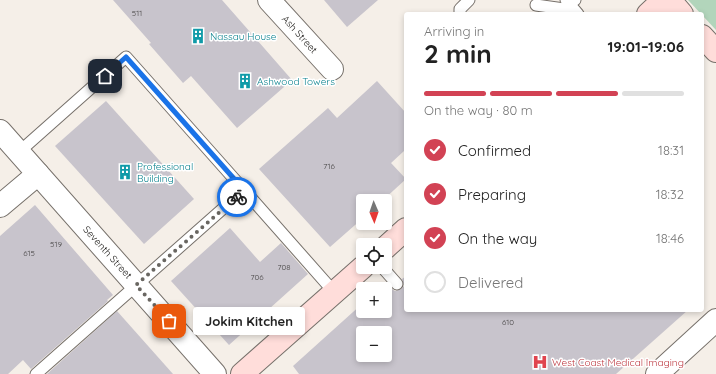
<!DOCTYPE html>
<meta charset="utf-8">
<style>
:root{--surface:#fff;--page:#f2f2f2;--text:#222;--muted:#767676;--line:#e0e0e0;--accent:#d24254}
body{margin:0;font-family:Quicksand,sans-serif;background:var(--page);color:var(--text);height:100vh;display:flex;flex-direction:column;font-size:15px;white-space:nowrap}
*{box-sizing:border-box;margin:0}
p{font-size:13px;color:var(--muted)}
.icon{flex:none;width:22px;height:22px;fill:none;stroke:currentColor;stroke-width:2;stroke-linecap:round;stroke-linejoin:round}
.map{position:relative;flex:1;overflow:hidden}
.panel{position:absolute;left:404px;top:12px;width:300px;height:300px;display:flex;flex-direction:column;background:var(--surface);border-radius:4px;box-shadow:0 2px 6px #0003}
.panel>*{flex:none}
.needle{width:26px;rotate:178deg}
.fabs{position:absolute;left:356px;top:194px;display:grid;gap:8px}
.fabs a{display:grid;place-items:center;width:36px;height:36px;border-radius:4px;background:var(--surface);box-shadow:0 2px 6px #0003;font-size:20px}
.pin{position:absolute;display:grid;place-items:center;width:34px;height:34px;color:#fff;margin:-17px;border-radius:8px;box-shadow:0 2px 6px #0006}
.courier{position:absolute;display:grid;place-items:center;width:40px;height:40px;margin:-20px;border:3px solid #1a73e8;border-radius:50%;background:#fff;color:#222;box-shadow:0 1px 5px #0007}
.bubble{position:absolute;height:28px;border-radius:4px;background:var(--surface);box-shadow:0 2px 6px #0003;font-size:13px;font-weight:700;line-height:28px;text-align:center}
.summary em{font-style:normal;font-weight:700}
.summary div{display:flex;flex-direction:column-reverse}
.summary{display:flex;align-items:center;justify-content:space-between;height:68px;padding:0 20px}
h1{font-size:26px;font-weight:700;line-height:30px}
.bar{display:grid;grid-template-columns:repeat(4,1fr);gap:6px 4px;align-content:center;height:48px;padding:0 20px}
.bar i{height:5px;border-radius:3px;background:var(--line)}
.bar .current{background:var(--accent)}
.bar p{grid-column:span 4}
ol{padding:0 20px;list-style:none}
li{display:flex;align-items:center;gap:12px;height:44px}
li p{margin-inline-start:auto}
li .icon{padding:4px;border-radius:50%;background:var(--accent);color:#fff;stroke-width:4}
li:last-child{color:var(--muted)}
li i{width:22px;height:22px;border:2px solid var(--line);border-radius:50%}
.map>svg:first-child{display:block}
.green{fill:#b2d5bb}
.building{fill:#c8c4cc;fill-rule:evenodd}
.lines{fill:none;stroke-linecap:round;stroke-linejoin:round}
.lane-casing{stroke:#76706a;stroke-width:13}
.street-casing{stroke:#76706a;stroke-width:24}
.secondary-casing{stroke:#76706a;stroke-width:24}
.lane{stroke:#fff;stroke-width:11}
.street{stroke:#fff;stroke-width:22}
.secondary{stroke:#ffddda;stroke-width:22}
.done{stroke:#696661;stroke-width:4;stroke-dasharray:0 7.2}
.route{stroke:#1a73e8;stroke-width:5}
.labels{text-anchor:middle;stroke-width:3;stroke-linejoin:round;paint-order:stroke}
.number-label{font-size:8px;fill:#484646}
.street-label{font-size:10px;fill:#1e1c19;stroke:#fff}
.culture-label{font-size:10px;fill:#0d838f;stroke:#fff;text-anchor:start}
.health-label{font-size:10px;fill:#be3a42;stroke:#fff;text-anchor:start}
</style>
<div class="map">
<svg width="716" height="374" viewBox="0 0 716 374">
<rect width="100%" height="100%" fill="#f5efe8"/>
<polygon class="green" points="688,0 716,0 716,30"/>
<g class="building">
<polygon points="113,0 222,0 292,80 237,128 191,76 183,83 149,44 151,43"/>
<polygon points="324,0 378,0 347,27"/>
<polygon points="377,81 406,113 404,151 391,163 406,179 382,201 363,201 363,218 330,247 259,169 328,108 337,118"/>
<polygon points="106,101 194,199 144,244 55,146"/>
<polygon points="35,205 113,295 107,300 108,301 31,369 23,360 8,374 0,374 0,236"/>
<polygon points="230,228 260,262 281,243 308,274 229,345 171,281"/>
<path d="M406 276V310H688L616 374H299L293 366 363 303V313L366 311H385V294L392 289 395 291 401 289 404 286 402 279ZM363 333H385V355H363Z"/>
<polygon points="117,311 173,374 47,374"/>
</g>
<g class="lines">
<defs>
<g id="lane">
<polyline points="566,0 578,14"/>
<polyline points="536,5 564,9 563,14"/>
<polyline points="558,13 575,0"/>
<polyline points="460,14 460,9 469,0"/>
<polyline points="19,152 126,57 244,190 36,374"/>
<polyline points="244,190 334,292"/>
<polyline points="382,267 397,284"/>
</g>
<g id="street">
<polyline points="269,0 332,69"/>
<polyline points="0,131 215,374"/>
<polyline points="0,206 38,174"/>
<polyline points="657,374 716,320"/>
</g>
<g id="secondary">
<polyline points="670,0 682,14"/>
<polyline points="648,14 663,0"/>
<polyline points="702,36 716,51"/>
<polyline points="385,248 406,229"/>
<polyline points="242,374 363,267"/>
</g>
</defs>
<use href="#lane" class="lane-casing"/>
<use href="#street" class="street-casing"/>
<use href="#secondary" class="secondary-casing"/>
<use href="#lane" class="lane"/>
<use href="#street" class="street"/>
<use href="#secondary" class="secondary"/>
</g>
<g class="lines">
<polyline class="done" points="169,321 136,285 237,197"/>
<polyline class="route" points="105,76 126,57 244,190 237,197"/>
</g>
<defs>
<symbol id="building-bare" viewBox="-9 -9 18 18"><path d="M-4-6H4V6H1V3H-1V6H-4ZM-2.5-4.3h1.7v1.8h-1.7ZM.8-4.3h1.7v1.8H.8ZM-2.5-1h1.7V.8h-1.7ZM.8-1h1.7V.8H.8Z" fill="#0f9aa8" stroke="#fff" stroke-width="2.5" paint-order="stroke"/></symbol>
<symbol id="hospital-bare" viewBox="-9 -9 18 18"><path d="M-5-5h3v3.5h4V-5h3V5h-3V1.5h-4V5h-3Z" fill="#e0444e" stroke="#fff" stroke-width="2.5" paint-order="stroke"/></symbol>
</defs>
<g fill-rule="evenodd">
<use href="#building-bare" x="187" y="25" width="22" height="22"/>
<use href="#building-bare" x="234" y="70" width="22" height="22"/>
<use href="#building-bare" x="114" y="161" width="22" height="22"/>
<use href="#hospital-bare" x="529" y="351" width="22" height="22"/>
</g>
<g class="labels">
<g class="number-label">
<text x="137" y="16">511</text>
<text x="329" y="169">716</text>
<text x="56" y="247">519</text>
<text x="29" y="256">615</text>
<text x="284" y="270">708</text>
<text x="257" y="280">706</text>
<text x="508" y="325">610</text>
</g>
<g class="street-label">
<text transform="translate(300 34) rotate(48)" y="4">Ash Street</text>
<text transform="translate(108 252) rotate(48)" y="4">Seventh Street</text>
</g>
<g class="culture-label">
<text x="210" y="40">Nassau House</text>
<text x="257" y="85">Ashwood Towers</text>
<text x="137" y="170">Professional<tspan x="137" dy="12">Building</tspan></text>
</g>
<g class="health-label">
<text x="552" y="366">West Coast Medical Imaging</text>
</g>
</g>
</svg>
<div class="fabs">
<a><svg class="needle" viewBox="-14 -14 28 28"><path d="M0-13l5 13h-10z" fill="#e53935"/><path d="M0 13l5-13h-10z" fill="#767676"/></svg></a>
<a><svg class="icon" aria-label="locate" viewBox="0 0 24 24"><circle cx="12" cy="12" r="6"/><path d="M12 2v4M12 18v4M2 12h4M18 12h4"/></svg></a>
<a>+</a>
<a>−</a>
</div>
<div class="pin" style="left:169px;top:321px;background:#ea580c"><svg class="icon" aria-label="bag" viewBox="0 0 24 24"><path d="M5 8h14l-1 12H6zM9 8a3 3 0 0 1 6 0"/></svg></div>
<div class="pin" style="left:105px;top:76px;background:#1f2937"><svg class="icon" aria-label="home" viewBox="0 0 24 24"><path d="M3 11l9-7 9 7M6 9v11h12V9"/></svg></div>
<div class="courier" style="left:237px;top:197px"><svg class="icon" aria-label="bike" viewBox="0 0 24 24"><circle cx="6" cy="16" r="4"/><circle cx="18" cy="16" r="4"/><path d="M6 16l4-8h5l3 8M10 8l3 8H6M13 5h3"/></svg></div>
<div class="bubble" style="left:193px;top:307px;width:112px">Jokim Kitchen</div>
<section class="panel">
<div class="summary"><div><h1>2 min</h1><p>Arriving in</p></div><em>19:01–19:06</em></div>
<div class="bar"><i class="current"></i><i class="current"></i><i class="current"></i><i></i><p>On the way · 80 m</p></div>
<ol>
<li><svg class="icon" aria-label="check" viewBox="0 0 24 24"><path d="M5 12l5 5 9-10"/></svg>Confirmed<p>18:31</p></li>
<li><svg class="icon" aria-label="check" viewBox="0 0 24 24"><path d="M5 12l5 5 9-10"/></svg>Preparing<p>18:32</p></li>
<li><svg class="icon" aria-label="check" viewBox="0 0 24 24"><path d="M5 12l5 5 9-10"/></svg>On the way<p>18:46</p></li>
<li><i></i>Delivered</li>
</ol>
</section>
</div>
